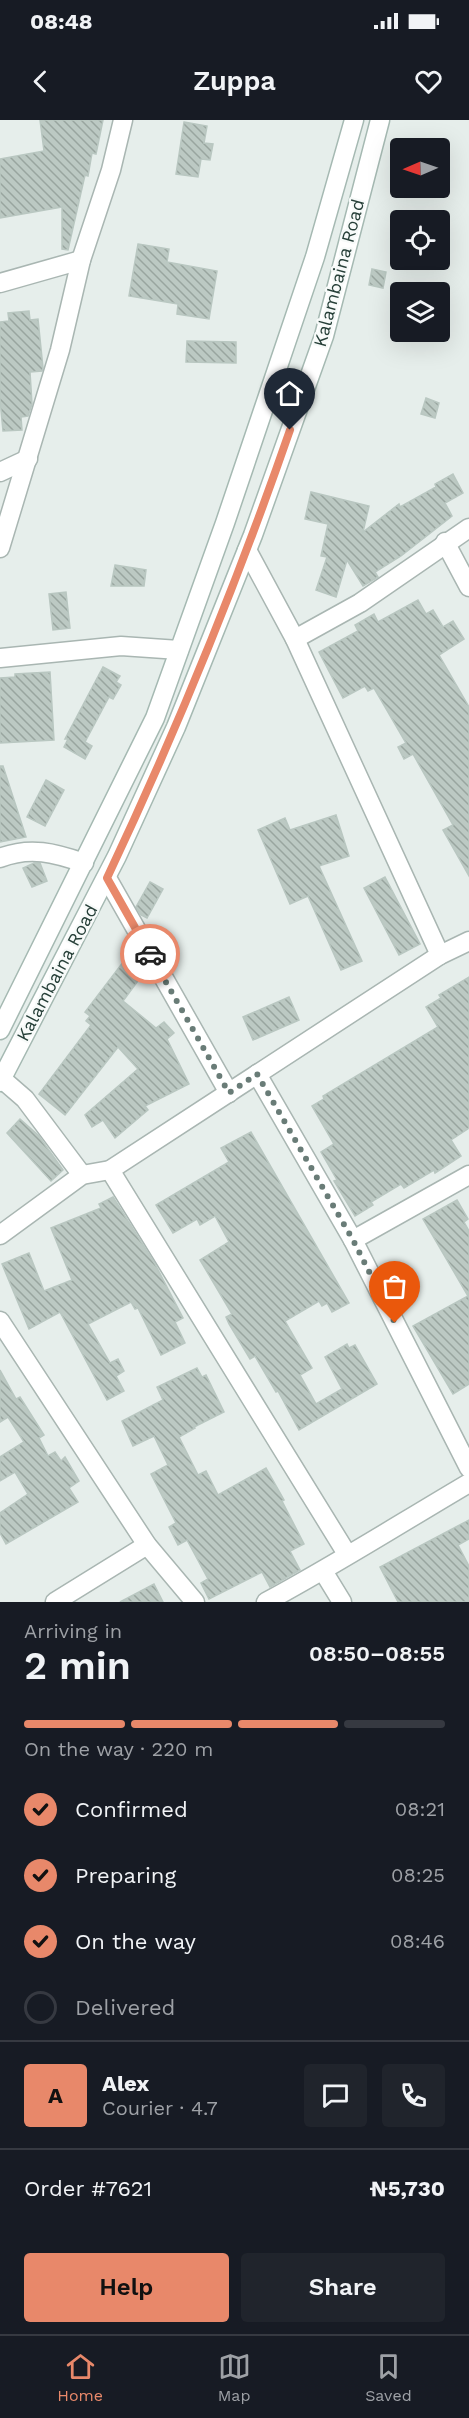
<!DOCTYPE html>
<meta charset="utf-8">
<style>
:root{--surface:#171b24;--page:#20242c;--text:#f1f3f6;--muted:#9ea1a6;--line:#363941;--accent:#e8886a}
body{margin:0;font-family:"Work Sans",sans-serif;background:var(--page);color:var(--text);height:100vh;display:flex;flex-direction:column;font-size:22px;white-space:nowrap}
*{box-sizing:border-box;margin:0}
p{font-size:20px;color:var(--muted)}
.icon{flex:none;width:33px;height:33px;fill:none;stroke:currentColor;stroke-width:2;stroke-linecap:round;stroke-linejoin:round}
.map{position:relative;height:1482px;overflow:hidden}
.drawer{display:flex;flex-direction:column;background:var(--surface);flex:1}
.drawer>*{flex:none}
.needle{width:39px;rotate:268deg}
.buttons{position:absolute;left:390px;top:18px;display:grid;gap:12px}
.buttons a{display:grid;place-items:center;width:60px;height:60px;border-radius:6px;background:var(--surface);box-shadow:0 6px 24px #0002;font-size:30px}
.pin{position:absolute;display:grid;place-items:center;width:51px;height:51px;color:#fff;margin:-62px -26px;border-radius:50% 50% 50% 0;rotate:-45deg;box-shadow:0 0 6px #0007}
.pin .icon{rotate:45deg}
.courier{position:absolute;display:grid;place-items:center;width:60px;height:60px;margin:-30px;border:4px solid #e8886a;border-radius:50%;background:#fff;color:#222;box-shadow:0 2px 8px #0007}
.overview em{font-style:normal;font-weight:600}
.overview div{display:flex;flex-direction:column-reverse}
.overview{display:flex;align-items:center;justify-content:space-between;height:102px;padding:0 24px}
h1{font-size:39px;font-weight:600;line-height:45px}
.bar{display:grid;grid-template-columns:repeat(4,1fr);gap:9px 6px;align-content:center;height:72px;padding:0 24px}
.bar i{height:8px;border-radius:4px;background:var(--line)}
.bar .on{background:var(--accent)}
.bar p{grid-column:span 4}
.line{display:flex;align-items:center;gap:15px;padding:0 24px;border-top:2px solid var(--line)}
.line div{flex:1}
.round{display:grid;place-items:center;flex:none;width:63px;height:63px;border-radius:6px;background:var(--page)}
ol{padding:0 24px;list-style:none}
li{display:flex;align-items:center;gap:18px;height:66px}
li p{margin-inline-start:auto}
li .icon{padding:6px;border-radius:50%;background:var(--accent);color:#111;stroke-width:4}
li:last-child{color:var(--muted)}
li i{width:33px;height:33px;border:3px solid var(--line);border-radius:50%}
.button{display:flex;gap:12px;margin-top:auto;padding:12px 24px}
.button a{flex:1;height:69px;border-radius:6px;background:var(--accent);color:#111;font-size:24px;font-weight:600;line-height:69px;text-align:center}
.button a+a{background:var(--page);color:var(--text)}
.status{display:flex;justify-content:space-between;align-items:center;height:42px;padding:0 30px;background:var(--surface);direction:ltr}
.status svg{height:16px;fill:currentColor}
header{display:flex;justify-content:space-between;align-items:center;height:78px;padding:0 24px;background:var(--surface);font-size:27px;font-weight:600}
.tabs{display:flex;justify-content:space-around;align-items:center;height:84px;border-top:2px solid var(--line);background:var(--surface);font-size:16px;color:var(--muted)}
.tabs a{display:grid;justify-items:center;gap:3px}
.tabs .on{color:var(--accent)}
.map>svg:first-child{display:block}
.building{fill:url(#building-back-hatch);stroke:#b9c7c1;stroke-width:1.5}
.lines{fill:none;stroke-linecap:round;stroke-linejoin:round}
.minor-casing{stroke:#a9b6b2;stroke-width:21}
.secondary-casing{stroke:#a5b9b2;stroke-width:21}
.minor{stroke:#fff;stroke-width:18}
.secondary{stroke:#fff;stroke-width:18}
.done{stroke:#697c77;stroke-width:6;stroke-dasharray:0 10.8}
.route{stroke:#e8886a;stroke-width:8}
.labels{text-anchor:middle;stroke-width:4.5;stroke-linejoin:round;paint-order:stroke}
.street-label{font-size:18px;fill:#263f38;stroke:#f7faf9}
</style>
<div class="status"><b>08:48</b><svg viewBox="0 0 49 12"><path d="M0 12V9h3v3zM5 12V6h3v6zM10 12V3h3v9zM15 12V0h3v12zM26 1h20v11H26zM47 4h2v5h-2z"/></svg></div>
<header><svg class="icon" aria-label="back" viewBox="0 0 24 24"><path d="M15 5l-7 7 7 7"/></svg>Zuppa<svg class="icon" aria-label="heart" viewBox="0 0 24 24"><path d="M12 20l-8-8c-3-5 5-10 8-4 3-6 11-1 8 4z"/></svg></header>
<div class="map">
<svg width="469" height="1482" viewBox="0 0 469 1482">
<defs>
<pattern id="building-back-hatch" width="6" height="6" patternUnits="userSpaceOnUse" patternTransform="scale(1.5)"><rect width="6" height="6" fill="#bcc9c3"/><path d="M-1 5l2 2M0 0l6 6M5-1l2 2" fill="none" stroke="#99a59f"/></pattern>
</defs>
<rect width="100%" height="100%" fill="#e6eeeb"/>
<g class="building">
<polygon points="40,0 103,0 96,34 92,33 88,56 85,55 68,130 62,129 62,87 0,98 0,39 44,31"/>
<polygon points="184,2 207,6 204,23 213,24 210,40 201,39 198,57 176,54"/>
<polygon points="138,124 169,129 167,142 217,151 209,199 177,194 178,184 129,176"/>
<polygon points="372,149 386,152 383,168 369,165"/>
<polygon points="29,191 30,200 38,199 43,248 42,251 30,252 32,284 28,296 21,297 22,310 3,311 0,280 0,202 9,201 8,193"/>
<polygon points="187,221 236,222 236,243 186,242"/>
<polygon points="426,278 439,283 435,298 421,294"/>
<polygon points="453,354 463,373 445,383 452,396 401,436 375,452 378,457 363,466 347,440 336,477 316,470 327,437 321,436 328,404 305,399 311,372 369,386 363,412 399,384 400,387 436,367 435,364"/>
<polygon points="115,445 146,450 144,466 111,466"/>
<polygon points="66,472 70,508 53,510 49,474"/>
<polygon points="418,480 426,494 433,490 443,507 453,501 464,519 439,535 469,587 469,756 443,710 453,705 413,634 404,639 398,627 406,623 374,568 368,571 365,566 343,578 319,532 358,511 355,505 374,494 378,502"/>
<polygon points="103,547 120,556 116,562 121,565 113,579 109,577 85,622 92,626 85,639 64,627 68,619 65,619"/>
<polygon points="50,552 54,620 0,623 0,558 15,557 15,554"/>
<polygon points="0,646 3,646 26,717 0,722"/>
<polygon points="46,660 64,670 45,706 27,697"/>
<polygon points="336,695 349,736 319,746 362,841 341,850 308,776 290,784 258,710 285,698 290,710"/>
<polygon points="34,743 40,743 47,761 32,767 23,748"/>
<polygon points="385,757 420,824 399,835 364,768"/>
<polygon points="150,762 163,769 147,798 141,795 136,787"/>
<polygon points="130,833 141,841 146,850 123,881 156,908 164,902 174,913 167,919 189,964 145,986 148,990 115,1018 103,1000 92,1007 85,995 138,949 118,927 65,995 39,974 91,905 86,901 90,896 85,892"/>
<polygon points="469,857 469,1008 451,1020 461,1036 435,1053 434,1050 404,1068 401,1064 371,1082 373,1085 355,1096 334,1061 337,1060 321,1032 334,1024 312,986 324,979 323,976 438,907 426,887 441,878 439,875"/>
<polygon points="289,877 299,900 253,920 243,897"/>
<polygon points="20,999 38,1015 63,1050 51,1061 7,1013"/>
<polygon points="251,1012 349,1183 332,1192 327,1183 322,1186 319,1181 285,1201 312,1248 300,1255 316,1284 342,1269 325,1237 347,1224 349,1228 355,1225 377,1264 299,1310 278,1271 276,1272 255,1236 250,1239 229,1204 226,1197 232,1194 200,1140 229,1122 215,1096 200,1105 197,1099 173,1113 156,1085 229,1042 221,1028"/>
<polygon points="113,1077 155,1144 183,1198 175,1202 185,1223 161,1235 138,1188 135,1189 131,1182 88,1204 110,1243 118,1239 124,1251 116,1256 124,1271 107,1280 60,1192 29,1209 2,1144 29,1133 44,1171 72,1160 51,1108 101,1088 99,1084"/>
<polygon points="457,1080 468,1099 464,1102 469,1111 469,1264 453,1274 413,1206 468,1176 423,1099"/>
<polygon points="197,1248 202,1257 206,1255 224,1292 194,1307 195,1308 179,1317 198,1355 206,1351 218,1375 266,1348 284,1380 282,1381 304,1424 290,1431 300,1450 270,1467 262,1452 209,1479 201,1463 208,1459 187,1420 178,1425 169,1407 176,1403 151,1354 168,1345 154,1316 133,1326 122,1301 163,1280 157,1267"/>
<polygon points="0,1250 16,1279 20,1277 44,1315 39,1318 48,1336 55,1332 61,1341 65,1337 79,1361 69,1368 78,1382 6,1424 0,1413 0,1393 28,1374 15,1352 0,1361 0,1337 24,1322 8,1297 0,1302"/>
<polygon points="469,1400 469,1419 458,1425 469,1446 469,1482 398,1482 380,1447"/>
<polygon points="154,1464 163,1482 120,1482"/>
</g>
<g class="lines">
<defs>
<g id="minor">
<polyline points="0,163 81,140"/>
<polyline points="0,352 28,339"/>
<polyline points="445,422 469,467"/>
<polyline points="0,428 60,230 81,140 111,50 123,0"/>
<polyline points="247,430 295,519 440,835"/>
<polyline points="295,519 360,483 469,408"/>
<polyline points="0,538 121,526 179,530"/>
<path d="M0 738C30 726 55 733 84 743"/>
<polyline points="107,758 229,973"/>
<polyline points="257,954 353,1120 469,1348"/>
<polyline points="2,959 25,979 82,1055"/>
<polyline points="110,1050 347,1434"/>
<polyline points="0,1115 82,1055 110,1050 440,835 469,821"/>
<polyline points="353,1120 469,1055"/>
<polyline points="0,1201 147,1425 195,1482"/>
<polyline points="323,1451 342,1482"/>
<polyline points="55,1482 147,1425"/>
<path d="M266 1482C335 1445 401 1403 469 1363"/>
</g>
<g id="secondary">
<polyline points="0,910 155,598 225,403 315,137 354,0"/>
<polyline points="0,962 117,736 176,607 253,415 324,216 380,0"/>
</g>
</defs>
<use href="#minor" class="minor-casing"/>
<use href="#secondary" class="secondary-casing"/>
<use href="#minor" class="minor"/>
<use href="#secondary" class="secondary"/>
</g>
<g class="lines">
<polyline class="done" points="150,834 229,973 257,954 353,1120 395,1203"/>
<path class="route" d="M150 834 107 758C176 612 237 463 290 310"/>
</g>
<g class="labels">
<g class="street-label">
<text transform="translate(339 153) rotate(-75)" y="6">Kalambaina Road</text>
<text transform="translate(57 853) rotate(-62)" y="6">Kalambaina Road</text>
</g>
</g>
</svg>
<div class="buttons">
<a><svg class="needle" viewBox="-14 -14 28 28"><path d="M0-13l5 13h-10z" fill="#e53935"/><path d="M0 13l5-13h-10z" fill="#9ea1a6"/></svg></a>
<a><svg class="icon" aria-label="locate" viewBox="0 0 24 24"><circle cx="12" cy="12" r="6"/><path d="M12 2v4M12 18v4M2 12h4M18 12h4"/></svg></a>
<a><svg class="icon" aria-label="layers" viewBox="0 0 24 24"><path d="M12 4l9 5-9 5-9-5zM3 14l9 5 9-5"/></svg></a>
</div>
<div class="pin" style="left:395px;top:1203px;background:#ea580c"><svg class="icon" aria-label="bag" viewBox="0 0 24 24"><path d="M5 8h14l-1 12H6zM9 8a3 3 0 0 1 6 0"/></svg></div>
<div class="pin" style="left:290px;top:310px;background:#1f2937"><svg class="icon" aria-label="home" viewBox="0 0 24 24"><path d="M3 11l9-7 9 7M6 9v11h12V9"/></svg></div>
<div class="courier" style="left:150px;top:834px"><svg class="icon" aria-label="car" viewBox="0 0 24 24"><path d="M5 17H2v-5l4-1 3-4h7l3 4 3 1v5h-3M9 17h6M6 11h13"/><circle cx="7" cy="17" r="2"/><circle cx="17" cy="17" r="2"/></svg></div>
</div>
<section class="drawer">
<div class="overview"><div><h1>2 min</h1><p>Arriving in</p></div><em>08:50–08:55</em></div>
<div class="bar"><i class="on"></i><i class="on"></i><i class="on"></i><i></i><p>On the way · 220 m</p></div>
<ol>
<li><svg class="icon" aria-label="check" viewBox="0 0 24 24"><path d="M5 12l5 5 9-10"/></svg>Confirmed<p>08:21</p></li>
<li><svg class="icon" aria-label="check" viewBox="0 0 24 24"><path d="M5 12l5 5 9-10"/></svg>Preparing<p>08:25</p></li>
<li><svg class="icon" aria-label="check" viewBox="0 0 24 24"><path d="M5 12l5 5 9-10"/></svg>On the way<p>08:46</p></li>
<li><i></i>Delivered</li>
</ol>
<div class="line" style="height:108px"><b class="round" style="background:var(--accent);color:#111">A</b><div><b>Alex</b><p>Courier · 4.7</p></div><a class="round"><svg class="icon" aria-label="chat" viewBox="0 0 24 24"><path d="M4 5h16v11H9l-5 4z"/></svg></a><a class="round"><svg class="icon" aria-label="phone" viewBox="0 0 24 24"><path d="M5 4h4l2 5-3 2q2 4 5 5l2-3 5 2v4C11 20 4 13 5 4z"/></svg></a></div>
<div class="line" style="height:78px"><div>Order #7621</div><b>₦5,730</b></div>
<div class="button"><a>Help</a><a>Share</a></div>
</section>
<nav class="tabs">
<a class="on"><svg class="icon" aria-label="home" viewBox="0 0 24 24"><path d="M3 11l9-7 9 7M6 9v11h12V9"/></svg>Home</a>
<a><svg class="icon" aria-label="map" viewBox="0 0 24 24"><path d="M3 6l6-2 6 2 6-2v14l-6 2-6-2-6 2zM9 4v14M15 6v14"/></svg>Map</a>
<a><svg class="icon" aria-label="saved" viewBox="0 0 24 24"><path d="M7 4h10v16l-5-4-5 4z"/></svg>Saved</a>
</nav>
